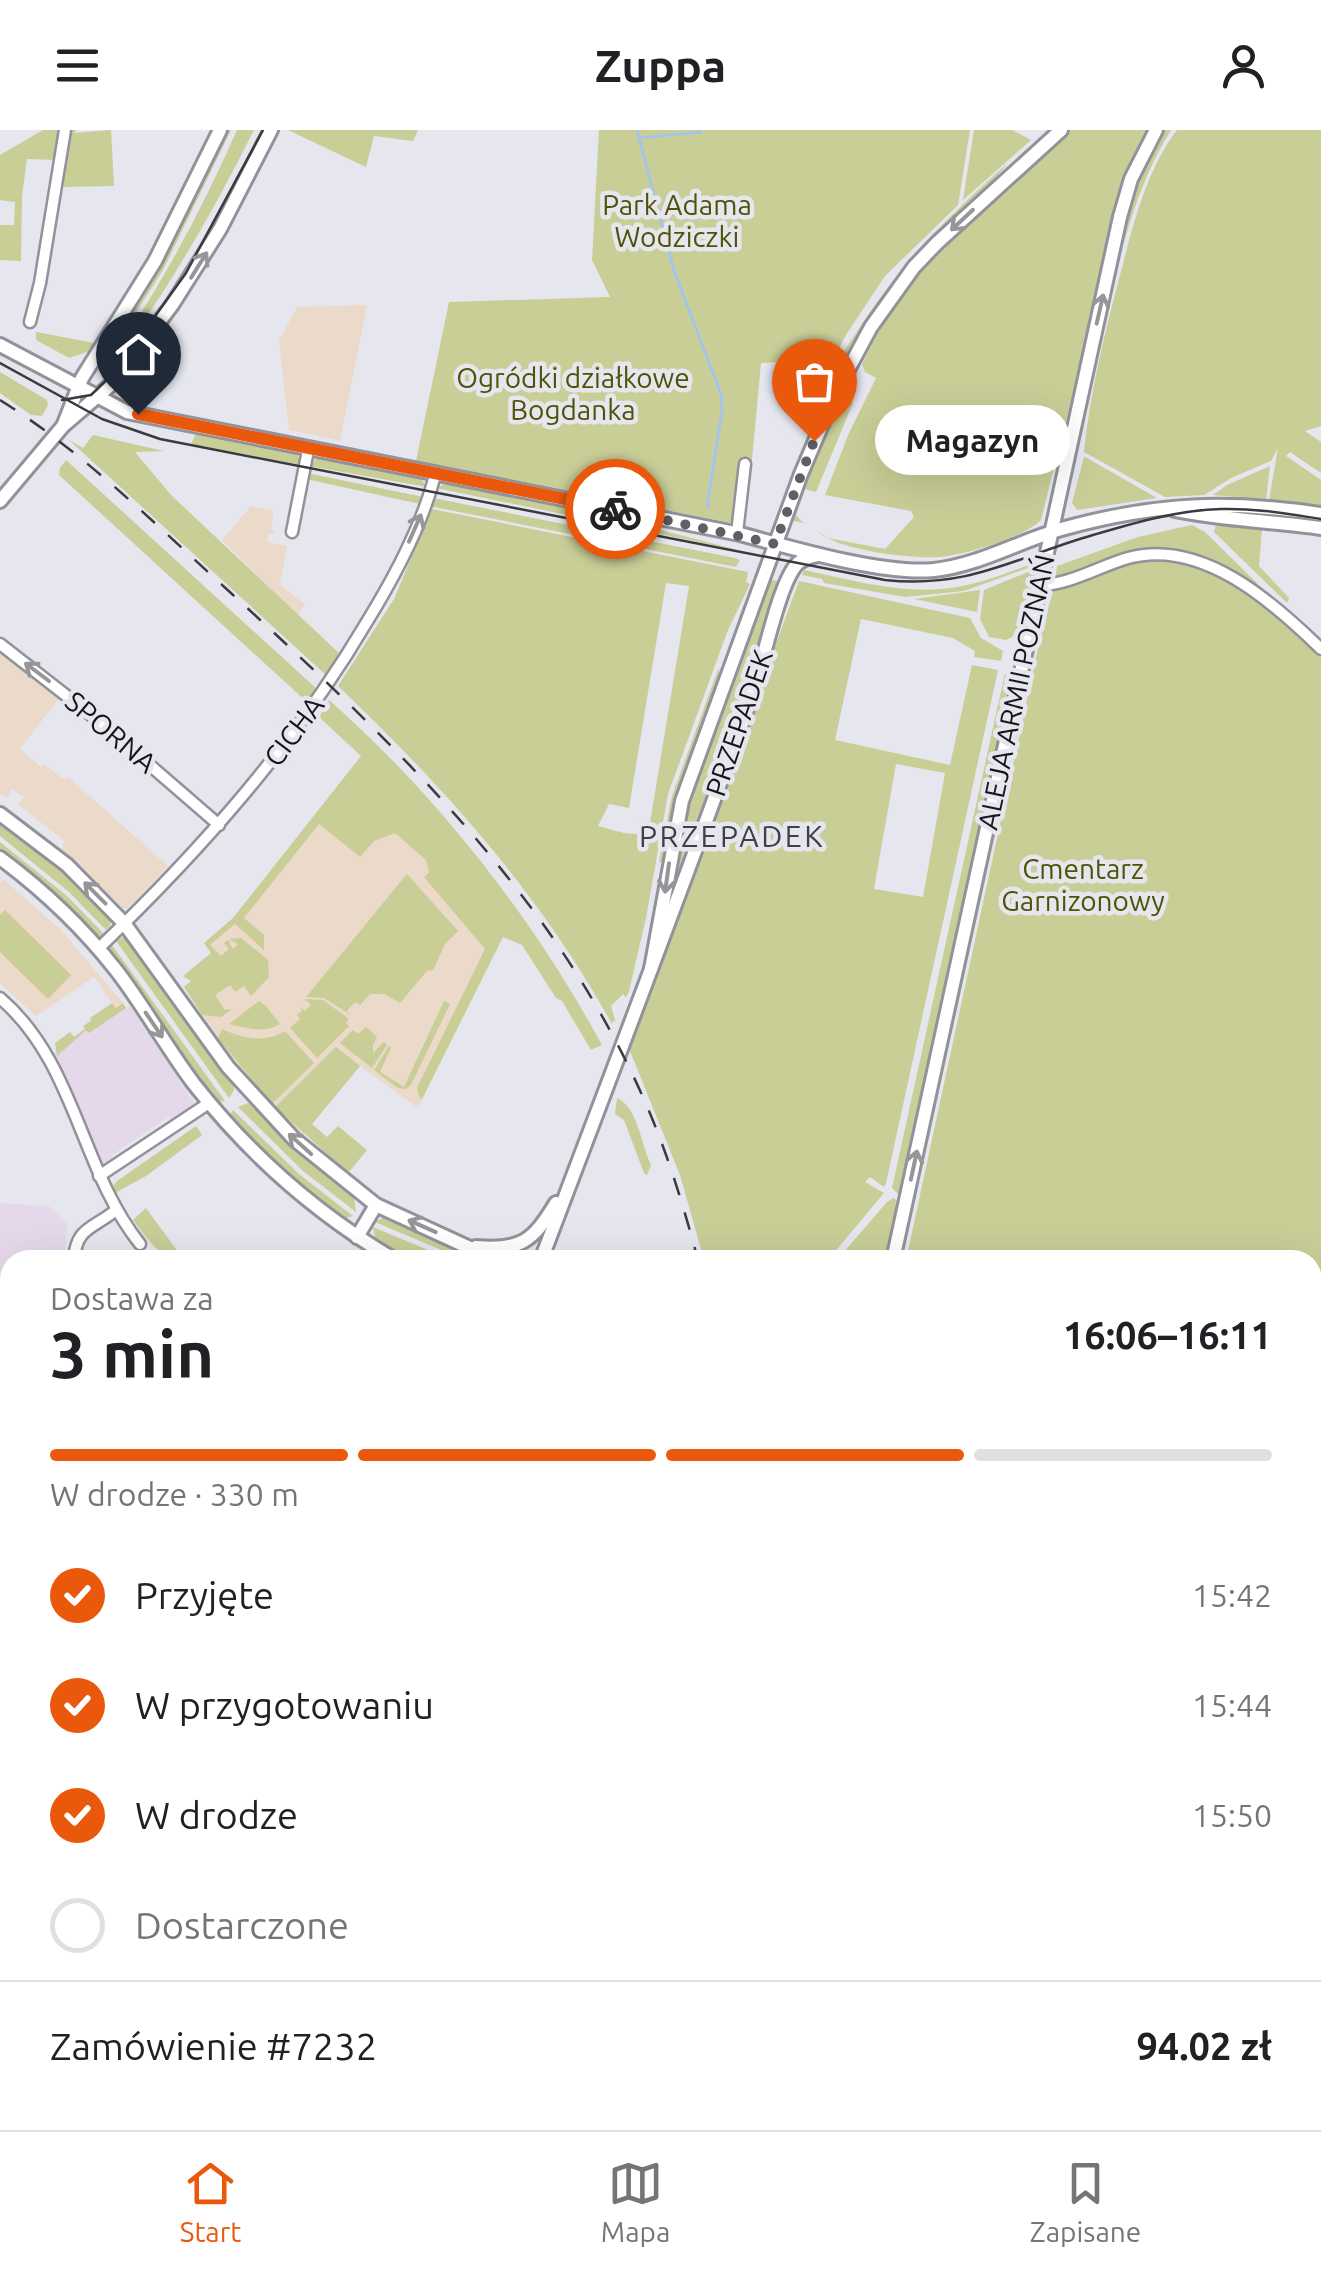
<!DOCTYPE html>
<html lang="pl">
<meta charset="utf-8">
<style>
:root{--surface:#fff;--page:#f2f2f2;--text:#202124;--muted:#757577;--line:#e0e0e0;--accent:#ea580c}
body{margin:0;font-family:Ubuntu,sans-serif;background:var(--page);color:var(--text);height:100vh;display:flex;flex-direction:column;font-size:38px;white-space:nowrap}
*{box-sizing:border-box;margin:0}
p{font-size:32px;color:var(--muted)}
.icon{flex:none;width:55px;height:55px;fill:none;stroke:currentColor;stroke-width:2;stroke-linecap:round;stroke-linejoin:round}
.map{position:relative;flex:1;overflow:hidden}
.drawer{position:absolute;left:0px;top:1120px;width:1322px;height:880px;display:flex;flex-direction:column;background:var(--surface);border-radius:30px 30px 0 0;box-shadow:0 10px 40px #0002}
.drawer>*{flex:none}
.pin{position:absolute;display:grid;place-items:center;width:85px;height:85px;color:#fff;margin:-102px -42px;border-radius:50% 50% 50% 0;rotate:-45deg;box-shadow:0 0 10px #0007}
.pin .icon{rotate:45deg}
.courier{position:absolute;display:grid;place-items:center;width:100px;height:100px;margin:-50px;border:8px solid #ea580c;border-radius:50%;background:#fff;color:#222;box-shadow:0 2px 12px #0007}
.bubble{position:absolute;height:70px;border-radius:35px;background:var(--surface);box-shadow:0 10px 40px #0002;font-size:32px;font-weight:600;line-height:70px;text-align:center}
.headline em{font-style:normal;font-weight:600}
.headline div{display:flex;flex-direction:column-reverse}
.headline{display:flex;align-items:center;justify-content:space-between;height:170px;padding:0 50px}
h1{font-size:65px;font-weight:600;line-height:75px}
.bar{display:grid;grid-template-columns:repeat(4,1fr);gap:15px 10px;align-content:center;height:120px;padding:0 50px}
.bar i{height:12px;border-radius:8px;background:var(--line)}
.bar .active{background:var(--accent)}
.bar p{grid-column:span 4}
.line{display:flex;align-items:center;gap:25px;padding:0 50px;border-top:2px solid var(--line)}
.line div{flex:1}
ol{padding:0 50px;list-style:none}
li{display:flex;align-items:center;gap:30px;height:110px}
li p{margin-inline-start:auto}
li .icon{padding:10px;border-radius:50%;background:var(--accent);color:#fff;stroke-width:4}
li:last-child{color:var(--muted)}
li i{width:55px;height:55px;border:5px solid var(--line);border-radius:50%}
header{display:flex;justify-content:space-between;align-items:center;height:130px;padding:0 50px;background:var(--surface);font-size:45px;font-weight:600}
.tab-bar{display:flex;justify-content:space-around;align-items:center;height:140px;border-top:2px solid var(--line);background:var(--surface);font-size:28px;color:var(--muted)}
.tab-bar a{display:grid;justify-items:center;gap:5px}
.tab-bar .active{color:var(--accent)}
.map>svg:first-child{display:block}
.commercial{fill:#e5d8eb}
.education{fill:#ebdac9}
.green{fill:#c9cd96;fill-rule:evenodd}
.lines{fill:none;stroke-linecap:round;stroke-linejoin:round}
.stream{stroke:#9ec4f7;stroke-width:2.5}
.minor-casing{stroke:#91929a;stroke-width:15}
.tertiary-casing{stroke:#91929a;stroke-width:18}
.minor{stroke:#fff;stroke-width:10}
.tertiary{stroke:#fff;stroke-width:12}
.tram{stroke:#3a3a3f;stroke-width:2.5}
.rail{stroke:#3a3a3f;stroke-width:2.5;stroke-dasharray:18 18;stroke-linecap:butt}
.oneway{stroke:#969698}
.done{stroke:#5f5f65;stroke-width:10;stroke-dasharray:0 18}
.route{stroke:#ea580c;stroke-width:12}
.labels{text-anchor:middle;stroke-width:9;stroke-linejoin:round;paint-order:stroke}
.park-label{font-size:28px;fill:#505206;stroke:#e6e6ef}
.street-label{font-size:28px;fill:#16161a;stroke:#e6e6ef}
.neighbourhood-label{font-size:30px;letter-spacing:2.5px;fill:#3f3f46;stroke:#e6e6ef}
</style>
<header><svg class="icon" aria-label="menu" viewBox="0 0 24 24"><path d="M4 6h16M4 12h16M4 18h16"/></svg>Zuppa<svg class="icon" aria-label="person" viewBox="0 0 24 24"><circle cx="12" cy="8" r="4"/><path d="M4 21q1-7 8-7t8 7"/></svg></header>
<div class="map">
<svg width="1321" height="2000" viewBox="0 0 1321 2000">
<rect width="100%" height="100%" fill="#e6e6ef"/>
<g class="commercial">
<polygon points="123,873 126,878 130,876 195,974 172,992 168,987 111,1026 115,1032 105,1035 99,1032 53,924"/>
<polygon points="0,1073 49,1076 67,1094 65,1130 10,1130 10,1158 0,1157"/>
</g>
<g class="education">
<polygon points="367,175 340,311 289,300 279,211 297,177"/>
<polygon points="251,376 274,381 271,399 275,400 274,404 269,403 267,412 287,416 280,454 305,475 297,485 222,410"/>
<polygon points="0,523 59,568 20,619 41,637 43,634 65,650 68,647 168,736 128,778 123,778 62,719 64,710 18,675 24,667 12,659 7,668 0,664"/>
<polygon points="362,626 503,807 418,978 360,936 303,1005 235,932 184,857 191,851 183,846 211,823 204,813 233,788"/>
<polygon points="4,750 61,800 123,873 116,879 94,847 36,886 0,853 0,752"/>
<polygon points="0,1157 10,1158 10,1274 0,1279"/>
</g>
<g class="green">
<polygon points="43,0 58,0 56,30 27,29 22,66 21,131 0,130 0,95 14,95 15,72 0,70 0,25"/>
<polygon points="70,0 77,0 73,3 111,0 114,56 63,57"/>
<polygon points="225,0 231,0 163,140 111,222 98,236 95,234"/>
<path d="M237 0H254C211 86 165 166 106 243L105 237C157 164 201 82 237 0Z"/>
<polygon points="288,0 418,0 413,11 374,6 366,37"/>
<polygon points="599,0 970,0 958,75 885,146 846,205 831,233 817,239 796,231 761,233 752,329 742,395 416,331 449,172 610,167 592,130"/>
<polygon points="974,0 1012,0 1031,10 963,70"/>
<path d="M1069 0H1151L1126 52 1041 390C1025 407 962 426 938 427 909 429 837 420 817 401L828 408 885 419 914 387 911 381 825 365 849 303 876 248 865 242 862 234C875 210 887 183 903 160 947 99 1013 50 1069 0Z"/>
<path d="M1163 0H1171C1135 57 1122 121 1104 185L1134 59Z"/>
<path d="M1177 0H1321V296L1305 301 1321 312V343L1290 322 1286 326 1321 350V376L1269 370 1278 318 1271 331 1231 348 1204 365 1165 367 1084 322C1090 263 1104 206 1119 149 1133 97 1144 44 1177 0Z"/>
<path d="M1008 33 853 218 814 282C824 252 840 227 858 200 902 132 947 87 1008 33Z"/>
<polygon points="36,202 94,213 94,214 87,222 69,228 36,210"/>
<polygon points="0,242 47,270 48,275 42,286 31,285 0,263"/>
<polygon points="843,264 850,265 853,273 816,362 805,359 796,385 803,393 790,390 812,329"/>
<polygon points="196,304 297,324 302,335 191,314"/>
<polygon points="93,305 164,321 135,322 171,365 341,525 327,546 69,310 83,318"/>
<polygon points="1084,327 1087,328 1157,368 1077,380 1072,373"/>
<polygon points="317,328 420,348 427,357 309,336"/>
<polygon points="66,330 318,560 308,573 59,345 60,338"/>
<polygon points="1270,336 1266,370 1213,365 1227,355"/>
<polygon points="307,343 423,367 420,374 306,349"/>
<polygon points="447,353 583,380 742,421 436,358"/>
<polygon points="433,368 735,428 740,430 736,437 429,376"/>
<path d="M432 379 748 442 746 452 750 454 728 500 668 664 646 788 629 861 626 868 623 864 611 876 616 893 614 890 612 894C540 764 445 658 338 556L394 469ZM666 453 689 456 648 705 624 703 598 696 609 674 629 678Z"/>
<polygon points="1192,395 1205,402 1264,460 1261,463 1236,447 1321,526 1321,2000 930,2000 921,1990 1312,1990 1312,1130 906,1130 1043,495 1054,459 1059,457 1061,448 1055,448 1057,436 1138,407"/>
<polygon points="1216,395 1279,399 1262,399 1259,436 1289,468 1287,473 1214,402"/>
<path d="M1034 433 1028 438 964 461 905 467 824 453 822 449 802 445 804 440C857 451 912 468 967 455 990 450 1012 441 1034 433Z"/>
<polygon points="1028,442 1036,442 1024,501 1006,510 989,507 980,489 984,460"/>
<polygon points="768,449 782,452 761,510 750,554 670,771 689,666"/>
<path d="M799 451 970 488 981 508 1003 521 1001 531 974 527 975 521 953 508 861 489 835 610 950 635 972 535 998 540 886 1053 884 1057 870 1047 865 1052 884 1063 828 1130H704L680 1045 628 916ZM896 634 945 643 923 767 874 759Z"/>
<polygon points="980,460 977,482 914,469"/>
<polygon points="1048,462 902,1130 898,1130 1041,473"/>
<polygon points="719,537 718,555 676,669 664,732 659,732 672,666"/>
<polygon points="1005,543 1012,554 902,1062 898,1064 892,1058"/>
<path d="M329 570C438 666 533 788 602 915L591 920 562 871 556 868 522 815 503 807 422 969 420 968 417 958 485 819 424 747 429 743 426 730 395 703 374 711 360 727 319 694 244 788 264 805V820L235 794 210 815 221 826 229 819 224 813 228 810 233 819 238 814 229 809 241 808 268 830 269 847 251 866 244 856 235 862 230 855 215 865 225 880 232 879 221 887 202 885 184 857 191 851 183 846 211 823 204 813 233 788 361 626 320 588 316 592Z"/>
<polygon points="0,690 60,736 111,786 110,796 106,800 69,762 0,706"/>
<polygon points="0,712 67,766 103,803 101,808 0,722"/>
<polygon points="407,744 458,801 445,814 433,840 427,841 400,873 384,864 370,864 360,875 355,872 347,881 351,885 324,868 306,867"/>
<polygon points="5,780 71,845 48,869 0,822 0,785"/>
<polygon points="123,807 129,807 233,952 234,960 229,968 116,811"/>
<polygon points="112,815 225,971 216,972 107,819"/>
<polygon points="305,869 323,870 349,889 346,893 349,896 317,928 290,898 300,889 297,885 302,881 300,877 305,881 311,875"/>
<path d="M259 871 266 876 280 894C264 904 247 898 229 894Z"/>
<polygon points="444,871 450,874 411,955 406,959 398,958 374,940 389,916 391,918 380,942 404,957"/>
<polygon points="112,873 116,878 123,873 126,878 89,903 86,900 57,926 55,913 70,902 74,907 85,899 83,896 91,891 90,888"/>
<polygon points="366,897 377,907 373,915 373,923 384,912 387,915 372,938 340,913 353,900 358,904"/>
<path d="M222 899C242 908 265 914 285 901L314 933 272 974 218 908Z"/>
<polygon points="336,917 360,936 312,994 327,1007 338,996 367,1020 348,1043 275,977"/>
<path d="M617 968C638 977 641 1015 651 1035L647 1045 644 1043 624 990 615 984Z"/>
<polygon points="248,973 354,1067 356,1082 303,1041 238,977"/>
<polygon points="233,980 299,1044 353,1086 342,1089 287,1044 229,987"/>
<polygon points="196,996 202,1005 146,1046 115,1063 113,1056 117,1051"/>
<polygon points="894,1068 900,1074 888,1130 837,1130 887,1072"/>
<path d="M146 1078 184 1130C159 1130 148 1109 133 1090Z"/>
<polygon points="385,1087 390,1088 489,1130 465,1130 375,1092"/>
<polygon points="373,1097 452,1130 406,1130 376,1112"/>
<polygon points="10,1352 10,1438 0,1407 0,1355"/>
<polygon points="10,1525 10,1593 0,1598 0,1527"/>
</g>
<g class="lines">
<g class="stream">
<polyline points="637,0 674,141 721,264 722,281 707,377"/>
<polyline points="639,8 701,2"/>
</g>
<defs>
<g id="minor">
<polyline points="30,192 40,153 65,0"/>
<polyline points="292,402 308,320"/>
<polyline points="737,403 745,334"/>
<path d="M1040 455C1069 455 1100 436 1128 428 1201 408 1272 471 1321 519"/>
<polyline points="0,514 100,592 219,695"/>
<path d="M98 819C201 720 295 614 368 490 395 446 422 396 435 345"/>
<path d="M0 868C76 933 80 1039 140 1114"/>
<polyline points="99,1046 209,973"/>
<path d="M74 1130C76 1097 93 1099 116 1080"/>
<polyline points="0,1287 10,1284"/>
<polyline points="0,1613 10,1608"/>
<polyline points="0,1718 10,1704"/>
<polyline points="0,1726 10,1737"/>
</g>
<g id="tertiary">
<path d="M0 215 127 282 740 404C792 418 883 445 934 440 980 435 1021 410 1065 398 1157 373 1227 370 1321 384"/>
<polyline points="64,294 82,248 155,131 220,0"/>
<polyline points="0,371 63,296 114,252 172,175 220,99 271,0"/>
<path d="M1175 380C1223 390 1272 391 1321 398"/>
<polyline points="0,684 67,735 124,793 228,937 294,1009 376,1075 496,1130"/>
<path d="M0 728C43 760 83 798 116 840 144 876 166 917 194 954 249 1024 318 1085 395 1130"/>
<polyline points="651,839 682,671 801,344 836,262 871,197 914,137 937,113 1061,0"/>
<polyline points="357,1107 376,1075"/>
<path d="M476 1117C521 1121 533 1111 556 1073"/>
<path d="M541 1130C613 941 685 752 753 562 763 534 779 451 798 433 804 428 811 426 818 425"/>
<polyline points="893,1130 1120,87 1131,49 1156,0"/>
<polyline points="524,1990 527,2000"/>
<polyline points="915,1990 924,2000"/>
</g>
</defs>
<use href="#minor" class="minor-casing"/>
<use href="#tertiary" class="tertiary-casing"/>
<use href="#minor" class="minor"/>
<use href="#tertiary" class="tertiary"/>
<g class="tram">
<path d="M0 233 102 289 160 309 885 450C970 459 1016 427 1093 405 1134 393 1178 380 1221 379 1255 378 1288 384 1321 389"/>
<polyline points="62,270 91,265 115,242 186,143 263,0"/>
</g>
<g class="rail">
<path d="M0 270C85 323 158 397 232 464 392 611 552 763 642 965 666 1018 683 1074 698 1130"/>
<polyline points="804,1990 805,2000"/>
</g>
</g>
<defs><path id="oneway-shaft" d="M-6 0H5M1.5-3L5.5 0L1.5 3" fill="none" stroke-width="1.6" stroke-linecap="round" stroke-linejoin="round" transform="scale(2.5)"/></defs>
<g class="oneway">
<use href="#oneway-shaft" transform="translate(962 90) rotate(137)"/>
<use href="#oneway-shaft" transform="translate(199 135) rotate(-58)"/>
<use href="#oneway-shaft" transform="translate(1100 179) rotate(-77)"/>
<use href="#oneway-shaft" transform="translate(415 398) rotate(-66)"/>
<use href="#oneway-shaft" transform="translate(37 542) rotate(-143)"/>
<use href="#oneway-shaft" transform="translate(667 748) rotate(98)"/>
<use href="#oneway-shaft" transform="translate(95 763) rotate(-135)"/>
<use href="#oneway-shaft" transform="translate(154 895) rotate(56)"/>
<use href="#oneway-shaft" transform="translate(300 1014) rotate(-138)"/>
<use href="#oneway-shaft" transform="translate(914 1035) rotate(-78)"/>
<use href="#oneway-shaft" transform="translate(422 1096) rotate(-156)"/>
</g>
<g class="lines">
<polyline class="done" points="615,379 775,414 814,311"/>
<polyline class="route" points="138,284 615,379"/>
</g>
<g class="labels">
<g class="park-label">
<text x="677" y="85">Park Adama<tspan x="677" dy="32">Wodziczki</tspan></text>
<text x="573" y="258">Ogródki działkowe<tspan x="573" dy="32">Bogdanka</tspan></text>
<text x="1083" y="749">Cmentarz<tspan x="1083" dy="32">Garnizonowy</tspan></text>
</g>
<g class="street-label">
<text transform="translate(1016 562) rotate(-78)" y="10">ALEJA ARMII POZNAŃ</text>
<text transform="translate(739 593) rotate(-71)" y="10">PRZEPADEK</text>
<text transform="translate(294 601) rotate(-53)" y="10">CICHA</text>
<text transform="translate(111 602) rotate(40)" y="10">SPORNA</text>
</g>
<g class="neighbourhood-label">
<text x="732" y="717">PRZEPADEK</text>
</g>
</g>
</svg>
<div class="pin" style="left:814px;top:311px;background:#ea580c"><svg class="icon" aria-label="bag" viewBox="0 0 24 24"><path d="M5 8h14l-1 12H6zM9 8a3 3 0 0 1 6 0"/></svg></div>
<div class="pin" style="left:138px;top:284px;background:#1f2937"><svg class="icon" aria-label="home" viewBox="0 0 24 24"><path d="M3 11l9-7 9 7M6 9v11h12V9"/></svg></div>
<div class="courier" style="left:615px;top:379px"><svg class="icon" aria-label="bike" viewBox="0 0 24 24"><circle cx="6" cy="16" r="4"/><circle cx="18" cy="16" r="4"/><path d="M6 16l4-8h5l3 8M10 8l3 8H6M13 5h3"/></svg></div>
<div class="bubble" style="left:875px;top:275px;width:195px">Magazyn</div>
<section class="drawer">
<div class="headline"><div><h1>3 min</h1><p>Dostawa za</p></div><em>16:06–16:11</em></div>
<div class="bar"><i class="active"></i><i class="active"></i><i class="active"></i><i></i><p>W drodze · 330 m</p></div>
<ol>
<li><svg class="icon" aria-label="check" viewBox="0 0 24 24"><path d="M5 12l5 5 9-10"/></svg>Przyjęte<p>15:42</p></li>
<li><svg class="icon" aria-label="check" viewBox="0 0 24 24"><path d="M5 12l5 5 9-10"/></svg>W przygotowaniu<p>15:44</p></li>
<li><svg class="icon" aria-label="check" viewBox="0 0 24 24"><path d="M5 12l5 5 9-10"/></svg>W drodze<p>15:50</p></li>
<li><i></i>Dostarczone</li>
</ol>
<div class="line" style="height:130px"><div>Zamówienie #7232</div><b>94.02 zł</b></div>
</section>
</div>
<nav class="tab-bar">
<a class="active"><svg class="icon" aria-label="home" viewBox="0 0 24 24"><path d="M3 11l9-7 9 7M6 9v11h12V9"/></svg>Start</a>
<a><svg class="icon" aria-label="map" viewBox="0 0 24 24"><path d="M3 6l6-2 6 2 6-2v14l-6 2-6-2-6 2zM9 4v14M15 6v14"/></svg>Mapa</a>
<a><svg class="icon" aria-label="saved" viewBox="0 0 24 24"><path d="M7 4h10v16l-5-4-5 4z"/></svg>Zapisane</a>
</nav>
